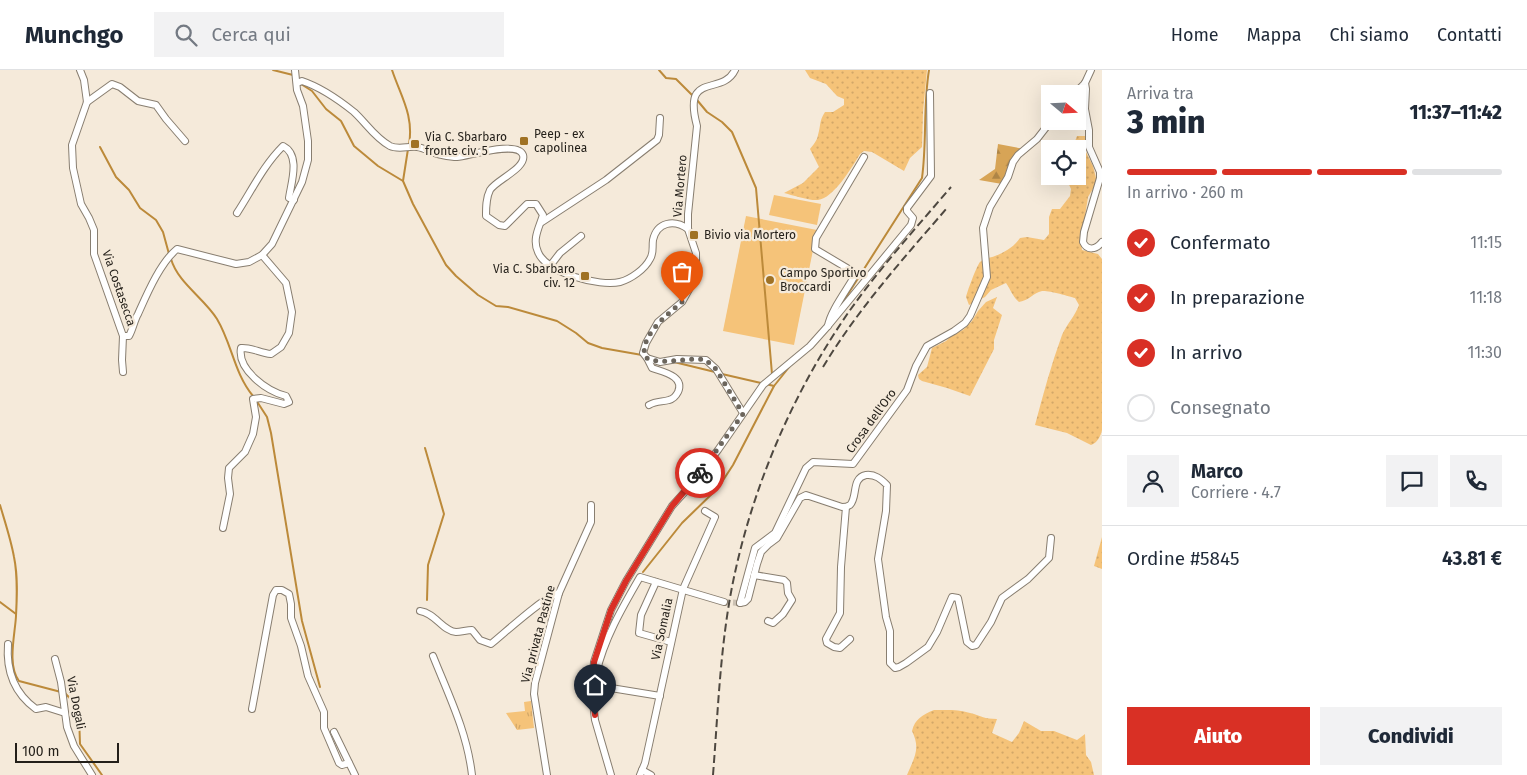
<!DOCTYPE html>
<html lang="it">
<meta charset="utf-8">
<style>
:root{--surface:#fff;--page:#f2f2f3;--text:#1f2937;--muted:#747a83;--line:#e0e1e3;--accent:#d93025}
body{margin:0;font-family:"Fira Sans",sans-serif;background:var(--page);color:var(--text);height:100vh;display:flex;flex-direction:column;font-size:19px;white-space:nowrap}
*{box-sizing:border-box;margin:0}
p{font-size:16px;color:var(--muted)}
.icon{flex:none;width:28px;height:28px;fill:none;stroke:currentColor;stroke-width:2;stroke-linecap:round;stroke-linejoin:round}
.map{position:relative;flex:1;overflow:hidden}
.drawer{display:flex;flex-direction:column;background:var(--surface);width:425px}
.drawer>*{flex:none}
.needle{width:32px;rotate:109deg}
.controls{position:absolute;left:1041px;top:15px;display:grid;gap:10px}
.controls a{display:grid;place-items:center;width:45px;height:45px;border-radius:0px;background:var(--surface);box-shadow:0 5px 20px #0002;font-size:25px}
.scale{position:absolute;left:15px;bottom:12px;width:104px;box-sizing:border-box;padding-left:5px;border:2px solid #231f19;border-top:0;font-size:14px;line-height:18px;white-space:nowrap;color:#231f19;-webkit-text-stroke:4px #f5eada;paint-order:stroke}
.pin{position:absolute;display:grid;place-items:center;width:42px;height:42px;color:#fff;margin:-51px -21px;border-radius:50% 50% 50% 0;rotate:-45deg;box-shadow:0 0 5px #0007}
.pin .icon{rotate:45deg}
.courier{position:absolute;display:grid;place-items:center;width:50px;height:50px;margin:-25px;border:4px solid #d93025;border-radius:50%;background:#fff;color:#222;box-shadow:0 1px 6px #0007}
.head em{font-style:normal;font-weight:800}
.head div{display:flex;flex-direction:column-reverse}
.head{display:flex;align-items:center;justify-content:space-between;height:85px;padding:0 25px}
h1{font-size:32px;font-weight:800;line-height:38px}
.bar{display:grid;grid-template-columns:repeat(4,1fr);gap:8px 5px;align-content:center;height:60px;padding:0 25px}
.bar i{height:6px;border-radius:4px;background:var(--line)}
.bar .on{background:var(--accent)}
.bar p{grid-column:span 4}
.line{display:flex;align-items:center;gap:12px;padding:0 25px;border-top:1px solid var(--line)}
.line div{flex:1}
.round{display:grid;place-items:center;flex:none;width:52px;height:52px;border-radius:0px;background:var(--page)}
ol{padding:0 25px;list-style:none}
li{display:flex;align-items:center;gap:15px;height:55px}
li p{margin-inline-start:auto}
li .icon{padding:5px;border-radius:50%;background:var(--accent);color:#fff;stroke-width:4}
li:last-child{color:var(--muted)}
li i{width:28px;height:28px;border:2px solid var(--line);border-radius:50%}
.action{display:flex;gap:10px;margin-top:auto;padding:10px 25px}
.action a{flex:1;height:58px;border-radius:0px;background:var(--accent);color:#fff;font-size:20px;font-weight:800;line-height:58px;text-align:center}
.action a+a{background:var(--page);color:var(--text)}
header{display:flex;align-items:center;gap:30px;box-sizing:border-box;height:70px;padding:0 25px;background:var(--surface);border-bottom:1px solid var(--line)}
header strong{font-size:24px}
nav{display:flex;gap:28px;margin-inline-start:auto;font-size:18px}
.search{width:350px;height:45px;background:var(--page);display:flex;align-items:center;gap:12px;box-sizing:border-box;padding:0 18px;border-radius:0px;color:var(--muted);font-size:19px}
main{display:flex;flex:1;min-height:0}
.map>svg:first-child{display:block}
.grass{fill:url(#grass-dots)}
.forest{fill:url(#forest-firs)}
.park{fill:url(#park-tufts)}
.garden{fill:#f5c379}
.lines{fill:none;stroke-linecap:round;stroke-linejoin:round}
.stream{stroke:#bc8a3a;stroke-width:2}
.minor-tunnel{stroke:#cbc1b3;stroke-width:6;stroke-dasharray:6 3;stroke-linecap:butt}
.minor-casing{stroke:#887e70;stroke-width:8}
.minor{stroke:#fff;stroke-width:6}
.rail{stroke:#4e4840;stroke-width:2;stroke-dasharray:8 4;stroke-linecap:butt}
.done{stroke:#6c665d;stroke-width:5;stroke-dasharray:0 9}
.route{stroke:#d93025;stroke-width:6}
.poi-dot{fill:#a07224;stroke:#f5eada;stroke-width:2}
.labels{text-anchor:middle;stroke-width:4.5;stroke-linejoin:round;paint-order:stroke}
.poi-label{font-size:12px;fill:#231f19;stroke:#f5eada;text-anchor:start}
.street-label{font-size:12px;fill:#231f19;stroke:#f5eada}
</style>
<header>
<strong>Munchgo</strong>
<div class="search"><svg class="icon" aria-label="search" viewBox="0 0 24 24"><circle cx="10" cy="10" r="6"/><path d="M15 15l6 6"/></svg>Cerca qui</div>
<nav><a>Home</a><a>Mappa</a><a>Chi siamo</a><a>Contatti</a></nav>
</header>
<main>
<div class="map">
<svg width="1102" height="705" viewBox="0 0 1102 705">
<defs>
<pattern id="grass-dots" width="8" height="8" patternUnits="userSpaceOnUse" patternTransform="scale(1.25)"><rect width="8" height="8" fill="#f5c379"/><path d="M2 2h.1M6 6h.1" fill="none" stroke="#d2a768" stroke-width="1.8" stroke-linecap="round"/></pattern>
<pattern id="forest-firs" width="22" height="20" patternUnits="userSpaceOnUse" patternTransform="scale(1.25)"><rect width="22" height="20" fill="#d7a456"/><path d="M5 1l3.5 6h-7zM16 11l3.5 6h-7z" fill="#ae8546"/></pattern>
<pattern id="park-tufts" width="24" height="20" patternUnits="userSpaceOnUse" patternTransform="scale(1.25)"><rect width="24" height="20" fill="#f5c379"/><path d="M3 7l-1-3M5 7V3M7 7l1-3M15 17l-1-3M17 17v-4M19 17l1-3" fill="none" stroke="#d2a768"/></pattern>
</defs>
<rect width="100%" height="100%" fill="#f5eada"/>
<g class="grass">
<path d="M805 0H927L923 42 922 77 910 88 904 101 872 82 864 81 860 84C852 97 834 128 818 130 810 131 792 125 784 123L803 113 819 97 810 79C813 75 817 71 818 65 821 55 819 51 825 42H833L844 35V29L837 26 826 14 810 8Z"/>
<path d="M1077 66H1085L1086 82 1093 96 1097 112 1088 127 1081 172 1082 180 1098 184 1102 189V360C1101 366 1097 373 1091 375L1067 363 1035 355C1043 325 1051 295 1062 265 1067 254 1075 246 1079 235L1075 228C1069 226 1047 220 1042 221 1033 223 1030 230 1019 232 1012 226 1011 220 1006 213L991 220 985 227 969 235 966 227C967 222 977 195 980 192 984 188 990 188 995 186 1005 182 1014 177 1020 168L1027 167 1044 170 1049 164V147L1052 139H1060L1070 126 1071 119 1065 106H1078V79H1074V74Z"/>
<polygon points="997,227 993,238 1002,245 994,270 994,279 970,326 947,318 922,311 919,309 918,305 927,297 932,278 946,271 952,265 963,260 972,251 978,241 986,232"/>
<polygon points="1102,467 1102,499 1094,496"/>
<path d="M934 640C946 640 958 639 970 643 982 646 984 649 997 649L992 663 1012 672 1019 663 1024 651 1041 661H1054L1077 670 1085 664 1086 685 1091 692 1094 705H907C914 688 921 679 912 661 915 649 922 645 934 640Z"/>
</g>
<polygon class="forest" points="998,74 1024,79 1002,114 979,110 995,99"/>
<polygon class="park" points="531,631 534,658 517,660 506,643 525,641 524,632"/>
<g class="garden">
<polygon points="774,125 821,134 817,155 769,145"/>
<polygon points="746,146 817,160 794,275 723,261"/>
</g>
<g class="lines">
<g class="stream">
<polyline points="273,0 293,5"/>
<path d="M392 0C401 27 414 45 409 75"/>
<polyline points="659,0 666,8 676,9 694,27"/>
<polyline points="301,14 312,21 326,39 341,51 354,76 378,96 403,111 413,134 446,195 456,206 478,225 496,236 508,237 557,251 576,263 588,273 602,278 642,285"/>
<polyline points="697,30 707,42 722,52 732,62 756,118 772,304"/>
<polyline points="100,77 116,107 129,120 140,138 156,150 163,162 169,184"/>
<polyline points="403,111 408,79"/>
<path d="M171 189C178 213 204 228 217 249 232 274 234 303 253 326"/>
<path d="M841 235 922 108C927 72 923 36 929 0"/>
<polyline points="674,292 715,302"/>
<polyline points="722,304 761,313"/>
<polyline points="766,314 774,316"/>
<polyline points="256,330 267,347 271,363 302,551 320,617"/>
<polyline points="425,378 444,444 428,495 427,530"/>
<path d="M0 435C5 452 11 470 14 487 18 506 17 527 16 546 15 565 7 595 19 611L61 622"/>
<polyline points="643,502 682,453 718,418 733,395 774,316 790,296"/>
<polyline points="0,532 16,544"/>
<polyline points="65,623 76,635 79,645 80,674 102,705"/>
</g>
<polyline class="minor-tunnel" points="724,532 740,533"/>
<defs>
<g id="minor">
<polyline points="80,0 84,10 87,32 72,75 73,98 81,134 89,148 94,160 94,184 123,266 122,290 123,302"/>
<path d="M735 0C722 27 682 0 697 56L688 144V159L696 183V195L692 214 682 232 658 252 646 273 643 283 647 288 660 292 677 289 706 290 716 299 743 343"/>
<path d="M297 13 302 11C320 17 339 30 354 42 366 53 375 68 390 76 398 80 408 76 417 77 425 78 433 84 442 85 447 86 453 87 457 87 469 86 518 70 523 85 527 98 496 110 490 120 486 128 486 137 486 146L499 155 505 156 527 134H536L543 145C539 158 532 169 538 182 546 203 600 217 620 212 631 209 645 199 650 189 654 183 652 177 653 170 657 152 674 149 688 159"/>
<path d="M1085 13 1086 19 1085 39 1089 60V77L1100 102V108L1084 162 1083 172C1087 181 1096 180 1102 172"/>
<polyline points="1074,24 1085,13 1091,0"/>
<polyline points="87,32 112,14 120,17 138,31 156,35 166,49 185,71"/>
<path d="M237 143C252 120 263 96 283 76 301 85 291 113 289 128L294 130"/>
<polyline points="542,152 606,110 657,70 659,65 660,48"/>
<polyline points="550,196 560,183 581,166"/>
<path d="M828 256C830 242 846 221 854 207L852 201 815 179 816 168 864 87"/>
<path d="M123 266H129C133 259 134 251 138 244 147 224 160 193 177 179L236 194 249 192 262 185 272 174 302 112 308 90V71L303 36 297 20 295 0"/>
<path d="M647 288 652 298C663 302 685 306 678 322 676 326 673 329 669 330 662 332 656 331 649 335"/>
<polyline points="846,437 841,497 840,543 826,569 827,573 834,577 840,578 850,569"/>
<path d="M223 458 230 424 228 408 229 398 245 382 253 364 256 347 253 329 261 328 284 334 289 332 286 326C267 321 237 300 241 278 251 277 260 283 271 284L281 277 289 263 292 242 286 213 262 185"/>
<polyline points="754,505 784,510 787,513 788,523 792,530 783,544 773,553 768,551"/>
<polyline points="656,512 641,545 639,563 671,572"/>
<path d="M740 533 745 532 748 529 757 494 761 482 769 474 777 468 800 428 806 425 842 437C845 437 847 437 850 435 858 427 851 408 866 405 875 404 881 409 887 415L886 441 878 489 886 547 890 561V593L895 598 899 597 906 593 928 577 937 562 952 527 958 528 967 572 972 576 976 575 991 552 1002 528 1028 509 1049 488 1051 468"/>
<polyline points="740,533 755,478 775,463 806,398 813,392 853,394 907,320 916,296 927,276 954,261 965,253 970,246 987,207 983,158 990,137 1008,107 1013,92 1018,85 1037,69 1051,51"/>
<path d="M420 541C435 543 443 561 456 562 461 562 467 560 472 560L480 570 491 574C506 562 543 527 559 523"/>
<path d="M8 574C6 600 14 623 36 639L46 637 65 643"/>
<path d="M433 586C449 626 467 662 472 705"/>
<polyline points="55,589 61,612 67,657 74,676 92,705"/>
<path d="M596 604C604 569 622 538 640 507L724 532"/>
<polyline points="611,618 660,626"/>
<polyline points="252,639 273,525 276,520 282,520 289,524 291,534 291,548 301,576 308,606 324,642 324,658 339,693 342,695 349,693"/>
<polyline points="334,662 355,705"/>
<polyline points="642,700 651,705"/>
<polyline points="547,705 534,624 535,613 559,523 591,452 591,435"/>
<polyline points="611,705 595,650 592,623 594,592 611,540 626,511 672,436 691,415 718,380 763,315 810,276 827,257 911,155 913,148 907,141 907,138 931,106 930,23"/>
<polyline points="640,705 645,693 683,519 715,447 705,441"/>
</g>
</defs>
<use href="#minor" class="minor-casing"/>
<use href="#minor" class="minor"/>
<g class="rail">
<path d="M823 297C858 239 903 189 947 138"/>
<path d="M713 705C718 642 720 579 732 517 751 420 792 324 848 243 879 199 916 158 951 117"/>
</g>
</g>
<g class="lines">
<path class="done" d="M682 232C668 244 639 266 645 287 662 297 686 286 706 290L716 299 743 344 700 403"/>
<polyline class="route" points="595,645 592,623 594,592 611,540 626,511 672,436 700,403"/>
</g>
<g class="poi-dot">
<rect x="519" y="66" width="10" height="10" rx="2.5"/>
<rect x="410" y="69" width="10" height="10" rx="2.5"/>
<rect x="689" y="160" width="10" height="10" rx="2.5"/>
<rect x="580" y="201" width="10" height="10" rx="2.5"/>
<circle cx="770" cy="210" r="5"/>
</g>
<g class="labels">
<g class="poi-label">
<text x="534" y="68">Peep - ex<tspan x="534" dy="14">capolinea</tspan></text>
<text x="425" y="71">Via C. Sbarbaro<tspan x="425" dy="14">fronte civ. 5</tspan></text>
<text x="704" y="169">Bivio via Mortero</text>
<text x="575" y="203" text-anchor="end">Via C. Sbarbaro<tspan x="575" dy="14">civ. 12</tspan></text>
<text x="780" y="207">Campo Sportivo<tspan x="780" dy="14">Broccardi</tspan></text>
</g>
<g class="street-label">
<text transform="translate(680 116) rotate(-85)" y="4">Via Mortero</text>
<text transform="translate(119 218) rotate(71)" y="4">Via Costasecca</text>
<text transform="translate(871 351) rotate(-54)" y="4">Crosa dell'Oro</text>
<text transform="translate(662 559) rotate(-78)" y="4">Via Somalia</text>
<text transform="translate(538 564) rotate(-75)" y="4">Via privata Pastine</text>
<text transform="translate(76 633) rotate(79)" y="4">Via Dogali</text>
</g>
</g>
</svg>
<div class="controls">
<a><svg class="needle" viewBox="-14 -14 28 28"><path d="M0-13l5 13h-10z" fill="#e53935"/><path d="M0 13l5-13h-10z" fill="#747a83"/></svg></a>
<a><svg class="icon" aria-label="locate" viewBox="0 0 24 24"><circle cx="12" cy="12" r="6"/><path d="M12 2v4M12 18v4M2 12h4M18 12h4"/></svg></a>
</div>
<div class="scale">100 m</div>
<div class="pin" style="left:682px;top:232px;background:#ea580c"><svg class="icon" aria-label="bag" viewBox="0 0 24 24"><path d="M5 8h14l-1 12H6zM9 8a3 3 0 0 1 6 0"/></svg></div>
<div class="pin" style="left:595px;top:645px;background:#1f2937"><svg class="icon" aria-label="home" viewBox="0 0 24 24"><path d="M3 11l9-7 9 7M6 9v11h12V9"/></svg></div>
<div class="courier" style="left:700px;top:403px"><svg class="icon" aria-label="bike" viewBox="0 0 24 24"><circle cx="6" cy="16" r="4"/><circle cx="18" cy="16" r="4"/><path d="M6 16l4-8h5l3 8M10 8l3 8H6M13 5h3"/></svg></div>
</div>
<section class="drawer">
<div class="head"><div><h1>3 min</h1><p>Arriva tra</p></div><em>11:37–11:42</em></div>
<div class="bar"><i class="on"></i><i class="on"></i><i class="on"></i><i></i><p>In arrivo · 260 m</p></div>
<ol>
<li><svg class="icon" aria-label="check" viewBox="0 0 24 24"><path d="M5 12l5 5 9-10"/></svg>Confermato<p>11:15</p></li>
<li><svg class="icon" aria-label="check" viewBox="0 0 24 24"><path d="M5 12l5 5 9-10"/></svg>In preparazione<p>11:18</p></li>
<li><svg class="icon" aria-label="check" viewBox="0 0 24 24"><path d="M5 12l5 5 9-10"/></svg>In arrivo<p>11:30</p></li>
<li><i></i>Consegnato</li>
</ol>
<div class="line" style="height:90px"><a class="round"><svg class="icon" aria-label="person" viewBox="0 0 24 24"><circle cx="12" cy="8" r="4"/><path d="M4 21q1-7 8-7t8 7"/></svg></a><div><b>Marco</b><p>Corriere · 4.7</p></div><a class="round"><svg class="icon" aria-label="chat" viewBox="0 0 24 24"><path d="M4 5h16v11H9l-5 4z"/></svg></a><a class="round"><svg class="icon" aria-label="phone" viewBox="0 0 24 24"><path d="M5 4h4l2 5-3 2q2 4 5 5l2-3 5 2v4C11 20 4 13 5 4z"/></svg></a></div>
<div class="line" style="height:65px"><div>Ordine #5845</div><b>43.81 €</b></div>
<div class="action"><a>Aiuto</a><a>Condividi</a></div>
</section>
</main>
